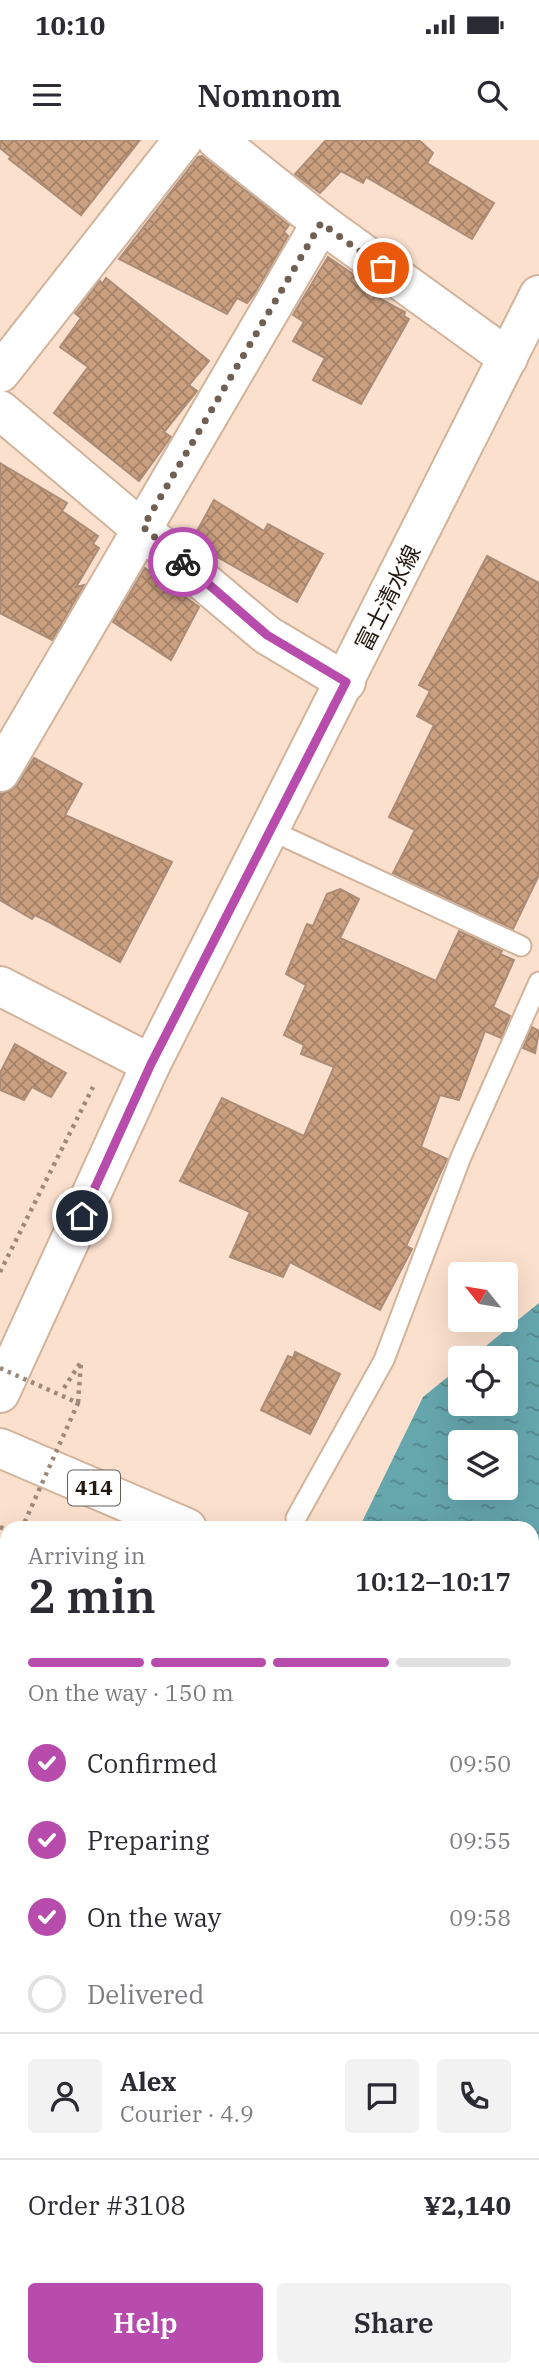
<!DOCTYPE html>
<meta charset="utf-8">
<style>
:root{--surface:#fff;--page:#f2f2f3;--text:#2b2b33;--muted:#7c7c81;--line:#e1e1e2;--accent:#b84cac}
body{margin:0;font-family:"IBM Plex Serif","Noto Sans JP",serif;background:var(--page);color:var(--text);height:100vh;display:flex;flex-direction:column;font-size:26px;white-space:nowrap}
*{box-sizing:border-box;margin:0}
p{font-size:23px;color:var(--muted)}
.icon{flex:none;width:38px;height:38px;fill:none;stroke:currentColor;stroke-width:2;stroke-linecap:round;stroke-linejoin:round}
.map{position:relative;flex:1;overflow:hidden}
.side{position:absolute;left:0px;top:1381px;width:539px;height:856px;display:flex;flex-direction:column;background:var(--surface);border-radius:21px 21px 0 0;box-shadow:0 7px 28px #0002}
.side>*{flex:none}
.needle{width:46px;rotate:300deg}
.controls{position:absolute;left:448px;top:1122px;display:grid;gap:14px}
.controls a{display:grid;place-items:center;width:70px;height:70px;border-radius:7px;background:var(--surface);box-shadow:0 7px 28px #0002;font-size:35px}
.pin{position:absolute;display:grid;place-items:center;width:60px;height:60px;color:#fff;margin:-30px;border:4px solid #fff;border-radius:50%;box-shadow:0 2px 7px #0007}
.courier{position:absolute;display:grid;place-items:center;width:70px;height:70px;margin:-35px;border:5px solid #b84cac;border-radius:50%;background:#fff;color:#222;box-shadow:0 2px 9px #0007}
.overview em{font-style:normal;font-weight:600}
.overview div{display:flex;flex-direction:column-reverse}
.overview{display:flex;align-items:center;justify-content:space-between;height:119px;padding:0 28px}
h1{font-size:46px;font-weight:600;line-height:52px}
.bar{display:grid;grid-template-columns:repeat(4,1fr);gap:10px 7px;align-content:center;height:84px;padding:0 28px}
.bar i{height:9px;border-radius:5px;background:var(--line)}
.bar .current{background:var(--accent)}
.bar p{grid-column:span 4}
.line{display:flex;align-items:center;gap:18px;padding:0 28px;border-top:2px solid var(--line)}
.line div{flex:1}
.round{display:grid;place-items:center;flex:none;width:74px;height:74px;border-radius:7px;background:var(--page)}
ol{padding:0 28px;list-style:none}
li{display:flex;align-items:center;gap:21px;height:77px}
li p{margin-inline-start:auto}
li .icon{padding:7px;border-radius:50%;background:var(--accent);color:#fff;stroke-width:4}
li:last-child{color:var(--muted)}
li i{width:38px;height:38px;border:4px solid var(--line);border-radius:50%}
.action{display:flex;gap:14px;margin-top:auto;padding:14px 28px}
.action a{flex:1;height:80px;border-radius:7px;background:var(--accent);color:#fff;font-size:28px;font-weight:600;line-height:80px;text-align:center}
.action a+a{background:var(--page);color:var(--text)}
.status{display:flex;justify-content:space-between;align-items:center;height:49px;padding:0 35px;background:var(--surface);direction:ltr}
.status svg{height:19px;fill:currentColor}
header{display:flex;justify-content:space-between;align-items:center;height:91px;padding:0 28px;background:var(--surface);font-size:32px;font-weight:600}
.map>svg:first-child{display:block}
.water{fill:url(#water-ripples);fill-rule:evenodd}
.pier{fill:#fbe0cd}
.building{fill:url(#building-cross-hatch);stroke:#ab8d77;stroke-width:2}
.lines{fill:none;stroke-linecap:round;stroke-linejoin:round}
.service-casing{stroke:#d2b39b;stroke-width:23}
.minor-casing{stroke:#d2b39b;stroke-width:42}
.secondary-casing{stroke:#d2b39b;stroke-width:42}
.trunk-casing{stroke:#d2b39b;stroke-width:42}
.path{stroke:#9d897a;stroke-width:4.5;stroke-dasharray:3.5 5;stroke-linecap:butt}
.service{stroke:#fff;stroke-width:19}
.minor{stroke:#fff;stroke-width:38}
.secondary{stroke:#fff;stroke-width:38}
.trunk{stroke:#fff;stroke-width:38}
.path-bridge{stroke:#9d897a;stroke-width:4.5;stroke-dasharray:3.5 5;stroke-linecap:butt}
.done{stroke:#705f53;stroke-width:7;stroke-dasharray:0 12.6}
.route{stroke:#b84cac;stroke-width:9}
.labels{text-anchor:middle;stroke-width:5;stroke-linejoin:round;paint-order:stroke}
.shield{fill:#fff;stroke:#665f58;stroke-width:2}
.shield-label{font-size:21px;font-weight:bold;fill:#251a11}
.street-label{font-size:23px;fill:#251a11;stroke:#fff}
</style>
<div class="status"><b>10:10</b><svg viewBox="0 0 49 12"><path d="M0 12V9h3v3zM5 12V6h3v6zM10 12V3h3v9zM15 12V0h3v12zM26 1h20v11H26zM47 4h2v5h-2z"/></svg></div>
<header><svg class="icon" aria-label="menu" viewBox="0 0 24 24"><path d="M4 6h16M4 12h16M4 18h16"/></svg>Nomnom<svg class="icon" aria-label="search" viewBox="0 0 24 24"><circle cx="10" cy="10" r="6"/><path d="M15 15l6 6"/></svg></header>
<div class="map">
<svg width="539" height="2235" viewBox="0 0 539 2235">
<defs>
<pattern id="water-ripples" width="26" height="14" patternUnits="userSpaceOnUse" patternTransform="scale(1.75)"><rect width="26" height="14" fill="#66a7ae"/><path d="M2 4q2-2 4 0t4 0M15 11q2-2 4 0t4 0" fill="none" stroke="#54878c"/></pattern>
<pattern id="building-cross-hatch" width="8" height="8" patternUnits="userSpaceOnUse" patternTransform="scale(1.75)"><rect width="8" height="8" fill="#cba080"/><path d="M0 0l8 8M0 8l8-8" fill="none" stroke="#a58267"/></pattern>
</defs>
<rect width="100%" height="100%" fill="#fbe0cd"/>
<path class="water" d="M539 1163V2235H71L72 2230H532V1388H359L423 1257 460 1227V1264H506V1218H471ZM460 1302H506V1348H460Z"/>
<polygon class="pier" points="532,1491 539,1494 539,1573 532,1571"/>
<g class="building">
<polygon points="0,0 140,0 81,75 9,19 11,17 0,8"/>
<polygon points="326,0 419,0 433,13 427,23 494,63 472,99 366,37 363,43 341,31 320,53 295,34"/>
<polygon points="202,16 289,85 284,92 288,96 255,153 247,163 237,158 227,174 119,119 198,17"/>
<polygon points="328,117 372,147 369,153 405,172 404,176 409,179 361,264 313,240 325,218 293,201 304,182 293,175"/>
<polygon points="106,138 209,221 189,245 197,251 164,292 171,297 139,341 54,273 88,227 60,207 81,178 75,173 100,141 102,144"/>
<polygon points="0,323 67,363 62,371 98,396 93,404 99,408 76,447 84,445 52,500 0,473"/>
<polygon points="214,360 264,391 268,384 323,414 297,462 191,402"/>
<polygon points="487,416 539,443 539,735 513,789 393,733 415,690 389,677 434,585 417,576 430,551 419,545"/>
<polygon points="145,428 199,467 171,520 113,482"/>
<polygon points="34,618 82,644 65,675 172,722 120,822 47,781 35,775 32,779 0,760 0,654 10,651 18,644"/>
<polygon points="340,749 359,759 340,798 436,841 459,791 502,811 500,814 514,820 493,867 510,876 501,898 485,891 459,960 440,955 421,1007 447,1019 406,1106 412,1109 380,1170 290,1122 283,1137 230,1117 250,1072 180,1041 222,958 304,996 334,927 301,914 304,905 284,895 306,845 286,834 307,784 313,786 327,754"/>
<polygon points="532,887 539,891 535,913 523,908"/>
<polygon points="15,904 66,933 51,957 32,947 24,960 0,950 0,933"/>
<polygon points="295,1212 340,1234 310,1294 261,1270 288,1216 293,1218"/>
</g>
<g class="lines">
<defs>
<g id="service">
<polyline points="270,690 521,806"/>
<polyline points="296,1378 384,1220 461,1017 539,842"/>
<polyline points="0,1960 7,1962"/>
</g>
<g id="minor">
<polyline points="217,0 321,83 508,218"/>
<polyline points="0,233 183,0"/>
<polyline points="0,270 267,495 346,542"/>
<polyline points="0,632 321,83"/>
<polyline points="0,846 151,924"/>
</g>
<polyline id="secondary" points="0,1253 151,924 539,155"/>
<g id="trunk">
<polyline points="0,1308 187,1388"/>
<polyline points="532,1532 539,1535"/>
</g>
</defs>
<use href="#service" class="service-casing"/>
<use href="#minor" class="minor-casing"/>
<use href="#secondary" class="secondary-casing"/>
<use href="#trunk" class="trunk-casing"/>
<g class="path">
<polyline points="0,1132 93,947"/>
<polyline points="64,1248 81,1222 78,1263"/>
<polyline points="0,1387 7,1390"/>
<polyline points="0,1414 7,1397"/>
<polyline points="0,1422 7,1418"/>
</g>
<use href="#service" class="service"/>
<use href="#minor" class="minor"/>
<use href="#secondary" class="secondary"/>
<use href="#trunk" class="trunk"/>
<polyline class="path-bridge" points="0,1228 78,1263 22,1388"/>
</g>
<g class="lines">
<polyline class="done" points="183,422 143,387 321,83 383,128"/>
<polyline class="route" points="82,1076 151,924 346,542 267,495 183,422"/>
</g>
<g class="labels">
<rect class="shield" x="68" y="1330.5" width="52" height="35" rx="5"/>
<g class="shield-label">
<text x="94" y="1355">414</text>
</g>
<g class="street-label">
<text transform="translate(388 458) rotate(-63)" y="8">富士清水線</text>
</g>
</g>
</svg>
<div class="controls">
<a><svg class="needle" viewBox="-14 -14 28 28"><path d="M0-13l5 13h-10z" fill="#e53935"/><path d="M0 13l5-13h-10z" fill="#7c7c81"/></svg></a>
<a><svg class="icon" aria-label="locate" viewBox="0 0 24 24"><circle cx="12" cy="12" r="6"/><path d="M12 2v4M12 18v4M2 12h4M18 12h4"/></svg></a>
<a><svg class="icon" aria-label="layers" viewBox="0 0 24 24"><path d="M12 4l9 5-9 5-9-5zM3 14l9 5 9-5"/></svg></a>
</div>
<div class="pin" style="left:383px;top:128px;background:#ea580c"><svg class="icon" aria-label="bag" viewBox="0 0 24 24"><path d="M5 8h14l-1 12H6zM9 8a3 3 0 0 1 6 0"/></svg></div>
<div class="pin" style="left:82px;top:1076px;background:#1f2937"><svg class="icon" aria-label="home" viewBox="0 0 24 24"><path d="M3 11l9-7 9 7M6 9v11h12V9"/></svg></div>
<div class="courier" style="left:183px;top:422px"><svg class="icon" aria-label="bike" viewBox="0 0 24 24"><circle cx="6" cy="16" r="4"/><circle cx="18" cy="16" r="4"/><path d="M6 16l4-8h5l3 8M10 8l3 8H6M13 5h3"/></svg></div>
<section class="side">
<div class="overview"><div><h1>2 min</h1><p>Arriving in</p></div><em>10:12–10:17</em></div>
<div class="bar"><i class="current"></i><i class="current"></i><i class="current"></i><i></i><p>On the way · 150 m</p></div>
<ol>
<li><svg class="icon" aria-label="check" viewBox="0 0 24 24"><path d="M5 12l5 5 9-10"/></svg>Confirmed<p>09:50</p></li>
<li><svg class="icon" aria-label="check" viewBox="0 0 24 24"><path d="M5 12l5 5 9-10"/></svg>Preparing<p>09:55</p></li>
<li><svg class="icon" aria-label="check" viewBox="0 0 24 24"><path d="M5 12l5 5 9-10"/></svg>On the way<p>09:58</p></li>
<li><i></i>Delivered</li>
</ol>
<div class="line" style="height:126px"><a class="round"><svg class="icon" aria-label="person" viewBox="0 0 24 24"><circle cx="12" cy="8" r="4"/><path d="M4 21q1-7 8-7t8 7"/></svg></a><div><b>Alex</b><p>Courier · 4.9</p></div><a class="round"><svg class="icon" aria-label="chat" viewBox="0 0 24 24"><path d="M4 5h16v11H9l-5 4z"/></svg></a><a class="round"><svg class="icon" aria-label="phone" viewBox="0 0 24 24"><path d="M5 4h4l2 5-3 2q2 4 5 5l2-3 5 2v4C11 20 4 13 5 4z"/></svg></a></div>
<div class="line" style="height:91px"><div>Order #3108</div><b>¥2,140</b></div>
<div class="action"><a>Help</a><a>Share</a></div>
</section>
</div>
